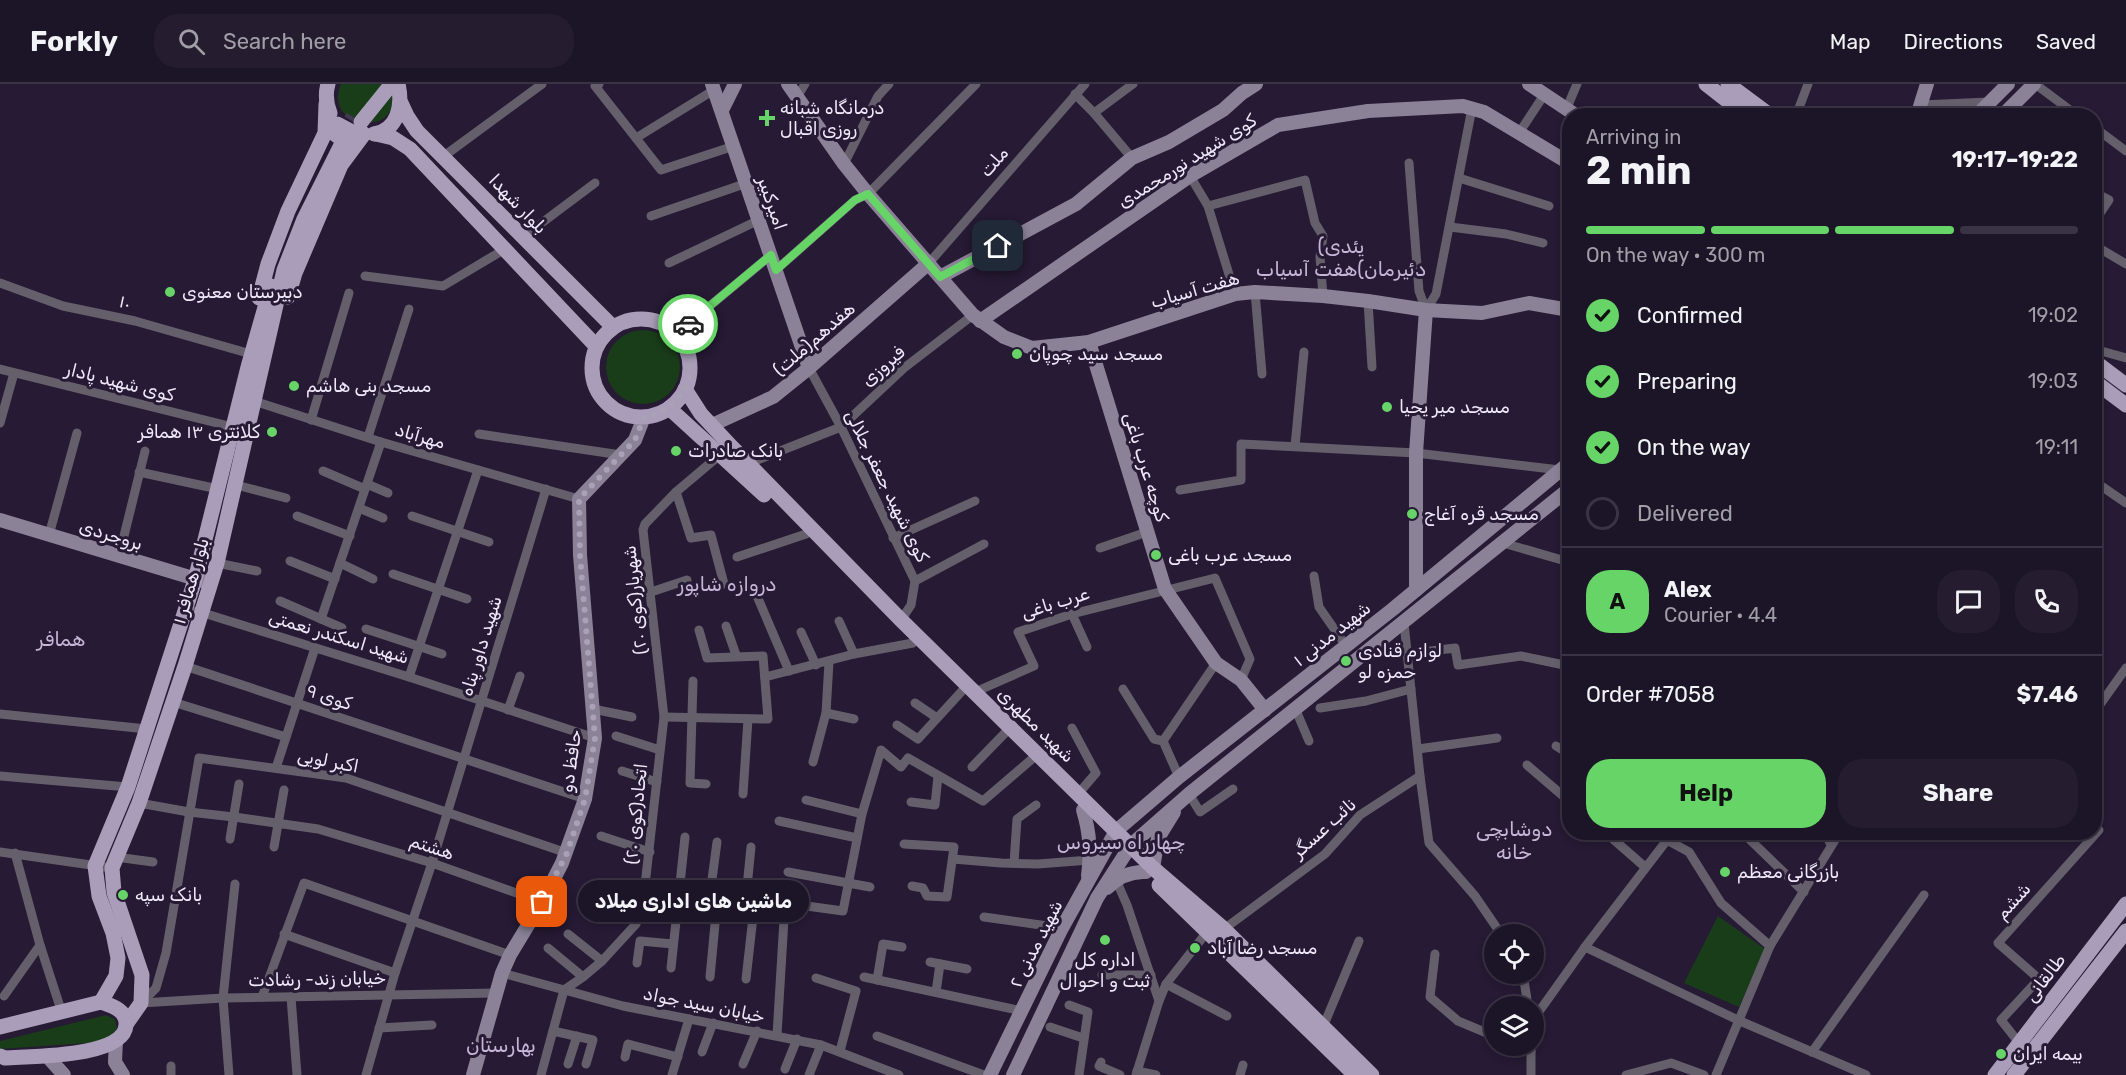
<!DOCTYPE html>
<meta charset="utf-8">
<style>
:root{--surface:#1c1427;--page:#251d2f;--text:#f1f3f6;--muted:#a09ea7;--line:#3a3344;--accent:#66d466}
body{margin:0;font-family:Rubik,Cairo,sans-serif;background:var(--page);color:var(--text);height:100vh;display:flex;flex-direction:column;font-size:22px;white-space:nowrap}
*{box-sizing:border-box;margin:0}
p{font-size:20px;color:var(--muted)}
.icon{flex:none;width:33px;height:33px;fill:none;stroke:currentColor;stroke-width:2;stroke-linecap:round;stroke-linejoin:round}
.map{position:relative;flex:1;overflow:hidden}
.panel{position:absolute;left:1562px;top:24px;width:540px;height:732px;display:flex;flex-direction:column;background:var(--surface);border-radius:24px;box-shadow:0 3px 9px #0003,0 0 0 2px var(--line)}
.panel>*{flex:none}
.fabs{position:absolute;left:1484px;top:840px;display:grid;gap:12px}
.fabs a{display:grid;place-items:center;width:60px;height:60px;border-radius:50%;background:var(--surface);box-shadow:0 3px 9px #0003,0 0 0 2px var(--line);font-size:30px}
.pin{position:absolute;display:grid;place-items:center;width:51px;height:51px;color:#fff;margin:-26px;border-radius:12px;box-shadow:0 3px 9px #0006}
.courier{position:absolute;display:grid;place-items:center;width:60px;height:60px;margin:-30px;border:4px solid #66d466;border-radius:50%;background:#fff;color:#222;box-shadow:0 2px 8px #0007}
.bubble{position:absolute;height:42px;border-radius:21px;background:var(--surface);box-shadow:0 3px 9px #0003,0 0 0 2px var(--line);font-size:20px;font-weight:700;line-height:42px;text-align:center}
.head em{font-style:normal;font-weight:700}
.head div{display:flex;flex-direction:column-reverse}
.head{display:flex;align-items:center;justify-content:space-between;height:102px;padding:0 24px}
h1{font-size:39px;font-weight:700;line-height:45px}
.bar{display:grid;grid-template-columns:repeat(4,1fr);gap:9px 6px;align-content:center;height:72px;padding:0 24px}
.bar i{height:8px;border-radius:4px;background:var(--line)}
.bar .selected{background:var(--accent)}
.bar p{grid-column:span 4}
.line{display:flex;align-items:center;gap:15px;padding:0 24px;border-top:2px solid var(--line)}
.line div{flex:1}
.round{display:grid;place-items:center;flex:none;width:63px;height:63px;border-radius:24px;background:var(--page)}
ol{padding:0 24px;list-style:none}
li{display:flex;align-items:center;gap:18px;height:66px}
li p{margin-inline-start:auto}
li .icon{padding:6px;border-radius:50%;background:var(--accent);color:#111;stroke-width:4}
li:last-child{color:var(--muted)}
li i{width:33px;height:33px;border:3px solid var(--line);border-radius:50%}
.action{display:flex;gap:12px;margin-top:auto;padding:12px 24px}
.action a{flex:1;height:69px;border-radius:24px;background:var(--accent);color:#111;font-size:24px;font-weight:700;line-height:69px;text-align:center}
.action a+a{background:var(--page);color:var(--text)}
header{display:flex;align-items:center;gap:36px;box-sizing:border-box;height:84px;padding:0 30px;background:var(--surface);border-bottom:2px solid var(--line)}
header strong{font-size:28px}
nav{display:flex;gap:33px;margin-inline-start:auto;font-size:21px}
.search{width:420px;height:54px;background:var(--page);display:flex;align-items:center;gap:15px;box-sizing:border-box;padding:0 21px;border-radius:24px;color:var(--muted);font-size:22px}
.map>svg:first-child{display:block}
.green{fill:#193d19}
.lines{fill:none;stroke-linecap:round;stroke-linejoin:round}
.primary-tunnel{stroke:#443952;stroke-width:15;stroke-dasharray:15 8;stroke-linecap:butt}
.street{stroke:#655f6c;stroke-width:9}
.secondary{stroke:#8b8298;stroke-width:14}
.primary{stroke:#a99db9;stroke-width:15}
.primary-bridge{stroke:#a99db9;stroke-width:15}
.done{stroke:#a9a1b5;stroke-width:6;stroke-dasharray:0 10.8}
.route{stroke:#66d466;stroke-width:8}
.poi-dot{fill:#66d466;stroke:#261a34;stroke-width:2}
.labels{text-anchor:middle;stroke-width:6;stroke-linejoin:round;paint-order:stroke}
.poi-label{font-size:18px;fill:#f0e9fb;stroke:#261a34;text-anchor:start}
.street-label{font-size:18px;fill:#f0e9fb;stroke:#261a34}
.neighbourhood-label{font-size:20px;fill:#c5b6d8;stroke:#261a34}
</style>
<header>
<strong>Forkly</strong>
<div class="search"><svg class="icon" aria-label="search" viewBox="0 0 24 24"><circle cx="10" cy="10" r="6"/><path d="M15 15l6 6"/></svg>Search here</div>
<nav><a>Map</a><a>Directions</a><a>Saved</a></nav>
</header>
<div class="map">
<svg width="2126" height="991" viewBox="0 0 2126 991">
<rect width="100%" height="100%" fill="#261a34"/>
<g class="green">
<path d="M341 0H391C391 6 394 14 393 19 387 54 323 40 341 0Z"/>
<circle cx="643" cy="283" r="37"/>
<polygon points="1718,832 1765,865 1739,923 1684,899"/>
<polygon points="106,931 115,935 117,945 103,958 0,965 0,957"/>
</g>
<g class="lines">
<polyline class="primary-tunnel" points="339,56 353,33"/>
<g class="street">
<polyline points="599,0 595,2 661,86 734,62"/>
<polyline points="2035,0 2078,32"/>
<polyline points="1075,10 1094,29"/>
<polyline points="797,13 805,0"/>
<polyline points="1921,21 1989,18"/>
<polyline points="1566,26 1577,0"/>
<polyline points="1796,32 1808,0"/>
<polyline points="2094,43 2126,67"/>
<polyline points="1519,49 1544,11"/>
<polyline points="636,54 714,6"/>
<polyline points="444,72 542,0"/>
<polyline points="1132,74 1094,29 1133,0"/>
<polyline points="1409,79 1419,207 1426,226"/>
<polyline points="844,80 878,12 889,0"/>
<polyline points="1190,92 1208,122 1235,210"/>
<polyline points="1459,94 1549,122"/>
<polyline points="2094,108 2109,116 2094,138"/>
<polyline points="1208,122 1305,96 1315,139 1323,152 1320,173 1323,212"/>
<polyline points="651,132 747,99"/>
<polyline points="1450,143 1506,150 1543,159"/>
<polyline points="523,153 595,99"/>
<polyline points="2094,161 2126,180"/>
<polyline points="669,179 759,136"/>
<polyline points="929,179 1085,0"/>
<polyline points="776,186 855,116 868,110 976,0"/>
<polyline points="365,192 443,202 505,165"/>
<polyline points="0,199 63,222 135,237 244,268"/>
<polyline points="1255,208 1262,290"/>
<polyline points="1368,217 1372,283"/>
<polyline points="1426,226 1436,210 1472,24"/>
<polyline points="676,250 771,171"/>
<polyline points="2094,265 2126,274"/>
<polyline points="809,284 841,343 915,497 911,521 901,536"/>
<polyline points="0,285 233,343"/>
<polyline points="254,317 381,358 579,415"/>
<polyline points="311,336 349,209"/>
<polyline points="0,339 14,289"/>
<polyline points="479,350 621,371"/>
<polyline points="368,353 409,225"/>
<polyline points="1295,362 1304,268"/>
<polyline points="747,380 841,343 904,284 973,231"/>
<polyline points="323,387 365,405"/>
<polyline points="139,388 218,405"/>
<polyline points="2094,397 2126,419"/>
<polyline points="367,400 388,409"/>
<polyline points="236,401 286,414"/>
<polyline points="1180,406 1241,396 1241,360 1416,369 1560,386"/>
<polyline points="676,408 691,454 711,451 724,500"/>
<polyline points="359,424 383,434"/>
<polyline points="297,432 350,452"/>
<polyline points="412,432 489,458"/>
<polyline points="49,451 77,349"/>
<polyline points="893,454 975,417"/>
<polyline points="1503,459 1569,478"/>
<polyline points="1100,464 1147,448"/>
<polyline points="119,472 145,367"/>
<polyline points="737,473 806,450"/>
<polyline points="290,477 335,495"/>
<polyline points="217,479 257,487"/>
<polyline points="340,479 373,495"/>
<polyline points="393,490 467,515"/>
<polyline points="1314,492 1319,523 1346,562"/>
<polyline points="915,497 984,460"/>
<polyline points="651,508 687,496"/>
<polyline points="757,512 789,587"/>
<polyline points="280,517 342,544"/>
<polyline points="197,527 409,593 595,654"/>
<polyline points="1072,530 1087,563"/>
<polyline points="321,535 381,358"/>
<polyline points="839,537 854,570"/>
<polyline points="1404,539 1420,692 1429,759 1475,812 1501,850"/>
<polyline points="726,542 736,571"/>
<polyline points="366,545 442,570"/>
<polyline points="801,548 816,581"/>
<polyline points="1407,570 1455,564 1458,581 1521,572 1569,582"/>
<polyline points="185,582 585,715"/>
<polyline points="409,593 478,386"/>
<polyline points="765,593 854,570 913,559"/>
<polyline points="693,597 690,699 706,700"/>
<polyline points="1123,605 1154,655 1163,657 1179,693"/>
<polyline points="975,608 1034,582 1018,548 1072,530 1215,494 1250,575 1241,596"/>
<polyline points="173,618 286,653"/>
<polyline points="915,619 937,634"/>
<polyline points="1295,624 1309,657"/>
<polyline points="1320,624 1366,617 1411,605"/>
<polyline points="593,625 632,633"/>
<polyline points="508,626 520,592"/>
<polyline points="826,629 854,635"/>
<polyline points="2094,629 2126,584"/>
<polyline points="0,630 147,645"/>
<polyline points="664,633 768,635 763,572 707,574 699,546"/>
<polyline points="897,641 918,655 962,607"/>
<polyline points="1072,644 1096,689 1078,710"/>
<polyline points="616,652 660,666"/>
<polyline points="1163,657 1216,579"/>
<polyline points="1556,662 1569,670"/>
<polyline points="1418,665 1497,654"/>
<polyline points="813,678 826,629 829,578"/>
<polyline points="1527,681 1569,717"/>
<polyline points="972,683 1005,649"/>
<polyline points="276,684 315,564"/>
<polyline points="622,687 657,698"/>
<polyline points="0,692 128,703"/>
<polyline points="743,710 748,635"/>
<polyline points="1189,710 1200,728 1233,705"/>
<polyline points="806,716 862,730"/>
<polyline points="911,718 935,721 938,692"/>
<polyline points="139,719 189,728 234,733 318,745 432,779 542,818"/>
<polyline points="779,737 857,754"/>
<polyline points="1605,748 1645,783"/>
<polyline points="1742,748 1804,808"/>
<polyline points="1825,748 1831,761"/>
<polyline points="601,752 650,768"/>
<polyline points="230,755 239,700"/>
<polyline points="1667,756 1689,768 1721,819 1770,862"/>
<polyline points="904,760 954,763 947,813 927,812 923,804 912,802"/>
<polyline points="274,763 284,706"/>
<polyline points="0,768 112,784"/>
<polyline points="15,769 40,861 62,929"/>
<polyline points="116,773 153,778"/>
<polyline points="953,775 1001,779 1038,780 1090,776"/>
<polyline points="1014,779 1017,735 1036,721"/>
<polyline points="788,788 870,803"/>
<polyline points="1116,796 1127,821 1159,917"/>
<polyline points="644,810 784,829"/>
<polyline points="709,818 717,758"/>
<polyline points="745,823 751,763"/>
<polyline points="984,833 1062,844"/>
<polyline points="1224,845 1325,770 1360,731 1420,692"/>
<polyline points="284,850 395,889"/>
<polyline points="568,850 602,877"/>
<polyline points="1585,863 1740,937 1866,991"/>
<polyline points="548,864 583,893"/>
<polyline points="1435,870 1430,913 1458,937 1494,952"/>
<polyline points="930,878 967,885"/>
<polyline points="637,879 640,857 673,860"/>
<polyline points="671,884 685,753"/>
<polyline points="502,889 623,922 821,961 899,991"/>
<polyline points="1523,890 1528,922"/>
<polyline points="1102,891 1151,891"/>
<polyline points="710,893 717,819"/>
<polyline points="864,893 1022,927"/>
<polyline points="816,894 856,907 840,967"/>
<polyline points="746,895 754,824"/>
<polyline points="877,896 883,860 902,863"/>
<polyline points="1166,900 1227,932"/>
<polyline points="936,908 940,880"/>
<polyline points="4,912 40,861"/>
<polyline points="262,913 304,799 510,871"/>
<polyline points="291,913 297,991"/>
<polyline points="141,919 156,904 166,869 199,674 346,694 567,769"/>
<polyline points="141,919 223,914 495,909"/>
<polyline points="1069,921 1088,928 1079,991"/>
<polyline points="1533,936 1585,863 1667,756 1667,748"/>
<polyline points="1050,943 1083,954"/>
<polyline points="1323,943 1359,857"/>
<polyline points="379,944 432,941"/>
<polyline points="553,947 593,956 586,980"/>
<polyline points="777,951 785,819 843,827 862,730 881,666 901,683 908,674 983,717 1032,675"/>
<polyline points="877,952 984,991"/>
<polyline points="2020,960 2001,936 2039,895 1998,859 2099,746"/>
<polyline points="1518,962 1531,967"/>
<polyline points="702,968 713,939"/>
<polyline points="1812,968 1924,811"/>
<polyline points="625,973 628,960 678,973"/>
<polyline points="1101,978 1099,982 1120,991"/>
<polyline points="568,980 577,952"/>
<polyline points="743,980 757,947"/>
<polyline points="171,982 171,991"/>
<polyline points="785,985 797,955"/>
<polyline points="1137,987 1156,991"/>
<polyline points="229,991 223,914 235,800"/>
<polyline points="366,991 395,889 432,779 546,405"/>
<polyline points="541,991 564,906 583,893 602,877 636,840 644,810 664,633 643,446 645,440 676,408 721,370"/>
<polyline points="672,991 689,935"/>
<polyline points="809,991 821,961"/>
<polyline points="1136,991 1159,917 1166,900 1207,848"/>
<polyline points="1240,991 1243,981"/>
<polyline points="1531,991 1531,962"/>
<polyline points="1626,991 1671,979 1704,991"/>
<polyline points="1716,991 1770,862 1840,748"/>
</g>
<g class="secondary">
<polyline points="712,0 809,284"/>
<polyline points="788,0 844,80 868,110 973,231 1004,253 1032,264 1089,258 1235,210 1255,208 1323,212 1368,217 1426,226 1482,229 1529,219 1569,226"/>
<polyline points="1529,0 1577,32"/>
<polyline points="722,26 735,0"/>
<polyline points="1917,32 1927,0"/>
<polyline points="1976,32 2008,0"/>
<polyline points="2002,32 2034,0"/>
<polyline points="940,193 1076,120 1132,74 1169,58 1223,26 1242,9 1256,0"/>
<polyline points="980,237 1190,92 1278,41 1368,27 1463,22 1484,28 1569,79"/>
<polyline points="1089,258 1165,505 1216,579 1241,596 1265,626"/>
<polyline points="712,341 773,313 809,284 929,179"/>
<polyline points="0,436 206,498"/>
<polyline points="1416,506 1416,369 1426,226"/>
<path d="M1083 726C1090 749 1091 768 1088 792"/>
<polyline points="1153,784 1158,754 1174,728"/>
<path d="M1107 804C1118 793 1130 787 1146 788"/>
<polyline points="116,956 115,978 123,991"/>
<polyline points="47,972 64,991"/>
<polyline points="473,991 502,889 510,871 542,818 562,779 585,715 595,654 580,471 579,415 635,356 644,333"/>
<polyline points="990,991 1062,844 1116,747 1179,693 1393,525 1569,379"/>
<polyline points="1013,991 1097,814 1131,761 1189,710 1569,405"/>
</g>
<g class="primary">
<path d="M328 0C325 10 326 19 330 29"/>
<polyline points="1706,0 1747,32"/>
<polyline points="1728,0 1771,32"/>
<polyline points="401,19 407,32 417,47 613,243"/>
<polyline points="361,38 390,2"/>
<path d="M374 50C398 46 403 21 398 0"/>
<polyline points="376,50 393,54 410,65 596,262"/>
<polyline points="288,213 295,189 341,81 364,50"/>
<polyline points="259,214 268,180 288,127 325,49 326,20"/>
<circle cx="641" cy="284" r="49"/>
<polyline points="2094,277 2126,301"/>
<polyline points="2094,297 2126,321"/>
<polyline points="685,305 701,330 730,361 901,536 1153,784 1224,845 1372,991"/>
<polyline points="669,324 764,411"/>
<polyline points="1159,801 1355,991"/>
<polyline points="101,918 116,892 118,874 113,849 99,812 95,782 128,703 195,496 248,283 271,202"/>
<polyline points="127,939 141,919 142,891 114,808 112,784 139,719 185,582 217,479 284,186 304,135 341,61"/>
<path d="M0 943 101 918C112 922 127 926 126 941 124 974 29 972 5 974L0 972"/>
<polyline points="1995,991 2126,820"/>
<polyline points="2014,991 2126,847"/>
</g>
<g class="primary-bridge">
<polyline points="337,40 356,50"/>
<polyline points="332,48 348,60"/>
</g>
</g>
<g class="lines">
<path class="done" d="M542 818 567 769 585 715 595 654 580 471 579 415 635 356 644 333C685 325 705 285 676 250L688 240"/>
<polyline class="route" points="688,240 771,171 776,186 855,116 868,110 940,193 998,162"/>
</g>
<g class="poi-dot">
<path d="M764 25h6v6h6v6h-6v6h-6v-6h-6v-6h6z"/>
<circle cx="170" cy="208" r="6"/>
<circle cx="1017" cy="270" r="6"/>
<circle cx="294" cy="302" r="6"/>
<circle cx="1387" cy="323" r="6"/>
<circle cx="272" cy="348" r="6"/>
<circle cx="676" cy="367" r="6"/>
<circle cx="1412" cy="430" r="6"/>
<circle cx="1156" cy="471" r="6"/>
<circle cx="1346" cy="577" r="6"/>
<circle cx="1725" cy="788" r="6"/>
<circle cx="123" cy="811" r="6"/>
<circle cx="1105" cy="856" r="6"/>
<circle cx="1195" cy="864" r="6"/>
<circle cx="2001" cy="970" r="6"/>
</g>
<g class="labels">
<g class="poi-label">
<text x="780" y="30">درمانگاه شبانه<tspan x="780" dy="21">روزی اقبال</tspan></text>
<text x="182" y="214">دبیرستان معنوی</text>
<text x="1029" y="276">مسجد سید چوپان</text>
<text x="306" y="308">مسجد بنی هاشم</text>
<text x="1399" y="329">مسجد میر یحیا</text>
<text x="260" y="354" text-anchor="end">کلانتری ۱۳ همافر</text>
<text x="688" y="373">بانک صادرات</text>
<text x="1424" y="436">مسجد قره آغاج</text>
<text x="1168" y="477">مسجد عرب باغی</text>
<text x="1358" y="573">لوازم قنادی<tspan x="1358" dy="21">حمزه لو</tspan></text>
<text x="1737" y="794">بازرگانی معظم</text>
<text x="135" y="817">بانک سپه</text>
<text x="1207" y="870">مسجد رضا آباد</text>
<text x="1105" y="882" text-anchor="middle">اداره کل<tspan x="1105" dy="21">ثبت و احوال</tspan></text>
<text x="2013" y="976">بیمه ایران</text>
</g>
<g class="street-label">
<text transform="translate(1187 77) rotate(-32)" y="6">کوی شهید نورمحمدی</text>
<text transform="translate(994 78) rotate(-49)" y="6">ملت</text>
<text transform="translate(772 119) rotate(71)" y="6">امیرکبیر</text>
<text transform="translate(518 120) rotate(46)" y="6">بلوار شهدا</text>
<text transform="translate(1195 206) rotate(-16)" y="6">هفت آسیاب</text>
<text transform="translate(125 218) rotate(12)" y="6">۱۰</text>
<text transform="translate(814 255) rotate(-41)" y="6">هفدهم(ملت)</text>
<text transform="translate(883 282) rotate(-41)" y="6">فیروزی</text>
<text transform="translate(120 298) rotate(14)" y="6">کوی شهید پادار</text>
<text transform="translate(420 352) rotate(16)" y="6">مهرآباد</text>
<text transform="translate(1146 383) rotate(73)" y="6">کوچه عرب باغی</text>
<text transform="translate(887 402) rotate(64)" y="6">کوی شهید جعفر جلالی</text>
<text transform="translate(111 451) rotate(17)" y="6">بروجردی</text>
<text transform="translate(191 497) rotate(-74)" y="6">بلوار همافر ۱</text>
<text transform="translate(635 516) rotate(-96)" y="6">شهریار(کوی ۲۰)</text>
<text transform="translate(1055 519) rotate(-17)" y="6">عرب باغی</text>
<text transform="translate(1332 550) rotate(-38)" y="6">شهید مدنی ۱</text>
<text transform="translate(339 553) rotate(17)" y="6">شهید اسکندر نعمتی</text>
<text transform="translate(481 562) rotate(-73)" y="6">شهید داور پناه</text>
<text transform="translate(329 613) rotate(19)" y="6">کوی ۹</text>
<text transform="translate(1036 641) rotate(44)" y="6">شهید مطهری</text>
<text transform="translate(328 677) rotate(11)" y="6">اکبر لویی</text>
<text transform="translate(571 677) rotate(-82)" y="6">حافظ دو</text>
<text transform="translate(636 730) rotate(-84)" y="6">اتحاد(کوی ۲۰)</text>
<text transform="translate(1324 744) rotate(-42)" y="6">نائب عسگر</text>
<text transform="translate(432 763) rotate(18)" y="6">هشتم</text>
<text transform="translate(2013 817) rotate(-48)" y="6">ششم</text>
<text transform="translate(1036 860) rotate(-63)" y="6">شهید مدنی ۲</text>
<text transform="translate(2045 894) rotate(-53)" y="6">طالقانی</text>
<text transform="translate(317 895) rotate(-1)" y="6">خیابان زند- رشادت</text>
<text transform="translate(704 921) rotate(11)" y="6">خیابان سید جواد</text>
</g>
<g class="neighbourhood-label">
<text x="1341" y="169">(یئدی<tspan x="1341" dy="23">دئیرمان)هفت آسیاب</tspan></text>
<text x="727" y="507">دروازه شاپور</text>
<text x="61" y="562">همافر</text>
<text x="1514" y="752">دوشابچی<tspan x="1514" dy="23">خانه</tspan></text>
<text x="1121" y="765">چهارراه سیروس</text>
<text x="501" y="968">بهارستان</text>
</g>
</g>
</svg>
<div class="fabs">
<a><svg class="icon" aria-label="locate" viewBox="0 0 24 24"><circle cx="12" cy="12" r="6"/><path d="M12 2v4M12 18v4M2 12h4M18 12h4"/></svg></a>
<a><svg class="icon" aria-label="layers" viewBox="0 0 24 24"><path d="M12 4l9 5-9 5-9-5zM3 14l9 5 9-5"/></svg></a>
</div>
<div class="pin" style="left:542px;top:818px;background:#ea580c"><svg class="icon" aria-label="bag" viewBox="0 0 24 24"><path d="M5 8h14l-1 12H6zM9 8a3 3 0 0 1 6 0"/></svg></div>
<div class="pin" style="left:998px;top:162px;background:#1f2937"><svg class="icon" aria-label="home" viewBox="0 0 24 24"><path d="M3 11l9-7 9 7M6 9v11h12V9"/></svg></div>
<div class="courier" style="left:688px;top:240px"><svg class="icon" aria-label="car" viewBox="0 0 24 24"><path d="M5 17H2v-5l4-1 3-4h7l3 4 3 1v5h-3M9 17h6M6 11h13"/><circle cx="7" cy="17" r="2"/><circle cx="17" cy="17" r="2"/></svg></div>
<div class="bubble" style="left:578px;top:796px;width:231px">ماشین های اداری میلاد</div>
<section class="panel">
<div class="head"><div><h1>2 min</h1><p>Arriving in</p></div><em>19:17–19:22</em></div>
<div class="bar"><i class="selected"></i><i class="selected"></i><i class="selected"></i><i></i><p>On the way · 300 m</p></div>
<ol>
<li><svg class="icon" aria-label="check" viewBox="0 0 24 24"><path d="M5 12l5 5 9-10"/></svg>Confirmed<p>19:02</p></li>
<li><svg class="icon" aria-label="check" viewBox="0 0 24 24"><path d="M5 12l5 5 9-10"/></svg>Preparing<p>19:03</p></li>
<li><svg class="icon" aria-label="check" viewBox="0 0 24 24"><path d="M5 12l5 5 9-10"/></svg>On the way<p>19:11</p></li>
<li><i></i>Delivered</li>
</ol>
<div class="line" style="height:108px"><b class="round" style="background:var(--accent);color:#111">A</b><div><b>Alex</b><p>Courier · 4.4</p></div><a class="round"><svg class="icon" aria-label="chat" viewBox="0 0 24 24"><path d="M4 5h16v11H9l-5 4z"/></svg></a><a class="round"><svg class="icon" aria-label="phone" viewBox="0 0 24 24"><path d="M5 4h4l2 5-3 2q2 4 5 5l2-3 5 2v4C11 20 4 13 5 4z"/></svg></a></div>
<div class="line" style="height:78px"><div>Order #7058</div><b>$7.46</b></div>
<div class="action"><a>Help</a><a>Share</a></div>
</section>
</div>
